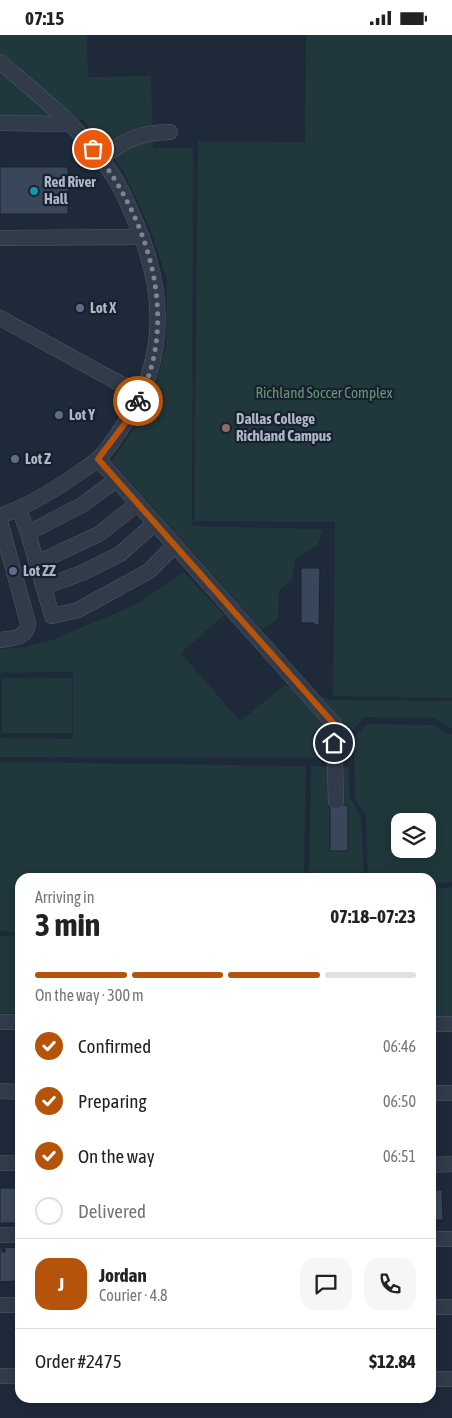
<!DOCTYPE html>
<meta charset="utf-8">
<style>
:root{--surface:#fff;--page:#f6f6f6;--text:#222;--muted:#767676;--line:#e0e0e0;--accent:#b45309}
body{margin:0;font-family:"Asap Condensed",sans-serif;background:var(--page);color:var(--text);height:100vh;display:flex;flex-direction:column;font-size:19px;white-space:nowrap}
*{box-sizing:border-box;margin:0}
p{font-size:16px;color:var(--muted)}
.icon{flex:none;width:28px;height:28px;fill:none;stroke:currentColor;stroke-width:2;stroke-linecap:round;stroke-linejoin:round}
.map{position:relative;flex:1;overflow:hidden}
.drawer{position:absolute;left:15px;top:838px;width:421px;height:530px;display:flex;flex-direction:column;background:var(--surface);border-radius:15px;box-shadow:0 2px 12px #0003}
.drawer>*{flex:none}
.buttons{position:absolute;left:391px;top:778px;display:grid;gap:10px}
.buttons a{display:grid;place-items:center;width:45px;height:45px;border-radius:10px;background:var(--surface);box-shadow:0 2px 12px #0003;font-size:25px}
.pin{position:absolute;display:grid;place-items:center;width:42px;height:42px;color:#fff;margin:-21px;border:2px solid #fff;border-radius:50%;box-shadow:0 1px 5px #0007}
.courier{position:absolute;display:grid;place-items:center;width:50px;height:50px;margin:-25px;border:4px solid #b45309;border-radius:50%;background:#fff;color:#222;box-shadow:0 1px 6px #0007}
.head em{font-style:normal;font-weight:700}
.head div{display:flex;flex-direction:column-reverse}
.head{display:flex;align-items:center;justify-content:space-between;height:85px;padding:0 20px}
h1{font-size:32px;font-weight:700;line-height:38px}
.bar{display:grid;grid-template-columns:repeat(4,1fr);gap:8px 5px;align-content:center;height:60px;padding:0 20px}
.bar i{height:6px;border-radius:4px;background:var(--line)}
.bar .current{background:var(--accent)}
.bar p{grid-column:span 4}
.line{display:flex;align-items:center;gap:12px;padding:0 20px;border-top:1px solid var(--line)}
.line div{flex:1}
.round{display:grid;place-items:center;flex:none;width:52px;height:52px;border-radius:15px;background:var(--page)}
ol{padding:0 20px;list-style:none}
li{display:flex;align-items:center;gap:15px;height:55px}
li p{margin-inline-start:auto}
li .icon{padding:5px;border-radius:50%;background:var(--accent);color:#fff;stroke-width:4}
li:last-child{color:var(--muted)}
li i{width:28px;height:28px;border:2px solid var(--line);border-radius:50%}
.status{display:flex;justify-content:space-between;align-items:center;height:35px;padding:0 25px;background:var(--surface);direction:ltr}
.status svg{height:14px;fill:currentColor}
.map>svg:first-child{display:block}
.green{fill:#20373b;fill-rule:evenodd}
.building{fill:#3a475b;stroke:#192231}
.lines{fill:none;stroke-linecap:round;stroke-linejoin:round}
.minor-casing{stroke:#4f5968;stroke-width:16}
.minor{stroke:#323b4a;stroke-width:15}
.done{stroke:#7a8596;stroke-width:5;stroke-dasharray:0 9}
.route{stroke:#b45309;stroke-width:6}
.culture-dot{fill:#0f9aa8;stroke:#18202f;stroke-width:2}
.service-dot{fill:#5c6f8a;stroke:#18202f;stroke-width:2}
.education-dot{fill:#8d6e63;stroke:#18202f;stroke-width:2}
.labels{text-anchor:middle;stroke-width:4.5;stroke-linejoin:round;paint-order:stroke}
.poi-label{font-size:15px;font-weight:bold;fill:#acb6c7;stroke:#18202f;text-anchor:start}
.park-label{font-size:15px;fill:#619a70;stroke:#18202f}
</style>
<div class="status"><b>07:15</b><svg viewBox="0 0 49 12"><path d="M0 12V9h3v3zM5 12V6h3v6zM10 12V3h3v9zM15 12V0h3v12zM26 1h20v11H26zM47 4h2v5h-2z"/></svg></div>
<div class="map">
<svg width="452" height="1383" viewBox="0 0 452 1383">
<rect width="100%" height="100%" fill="#1e293a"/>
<g class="green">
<polygon points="0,0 87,0 88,42 151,41 153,113 193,113 192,491 323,494 318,510 295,525 293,543 279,556 278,583 262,595 112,426 136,390 155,354 166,309 167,245 151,196 123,135 83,85 44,81 0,81"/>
<polygon points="306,0 452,0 452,663 333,661 335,487 194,486 198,106 305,107"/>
<polygon points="184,537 224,580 181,618 240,686 285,650 331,665 452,666 452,693 449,693 434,683 365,682 350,698 349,723 0,722 0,703 73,704 73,637 0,638 0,614 25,612 52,605 137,569"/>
<rect x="2" y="643" width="70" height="55"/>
<path d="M367 689 434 690 447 699H452V847L431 850V842H368L366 779 355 765 354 702ZM400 786H428V814H400Z"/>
<polygon points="0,727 306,731 304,842 20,842 20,897 0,896"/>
<polygon points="311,731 349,732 350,763 361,782 364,842 309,842"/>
<polygon points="452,852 452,982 431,982 431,855"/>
<rect x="0" y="901" width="20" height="77"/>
</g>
<g class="building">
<rect x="0" y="132" width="68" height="47"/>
<polygon points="301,533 320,533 319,590 314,590 314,588 301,588"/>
<rect x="330" y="770" width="18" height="46"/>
<rect x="0" y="1153" width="16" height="35"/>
<polygon points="433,1155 442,1155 443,1185 431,1185 431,1156 433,1156"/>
<polygon points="0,1212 2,1212 2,1217 5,1217 5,1212 16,1213 16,1246 0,1247"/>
</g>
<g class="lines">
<defs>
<g id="minor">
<path d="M0 27C41 62 85 96 114 142 124 158 131 176 138 193 167 263 166 331 121 394 114 404 107 416 98 424 89 432 79 437 70 444 48 459 25 472 0 481"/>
<polyline points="0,88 69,89"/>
<path d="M101 123C124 106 140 97 170 97"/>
<polyline points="0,203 142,202"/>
<polyline points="0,283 141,360"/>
<polyline points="98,424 334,689 336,766"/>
<polyline points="19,474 28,498 82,470 116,445"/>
<path d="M0 486 28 588C27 604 13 603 0 605"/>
<polyline points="28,498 52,581 78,575 149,536 175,510"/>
<polyline points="37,528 99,499 137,469"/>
<polyline points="43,552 82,538 120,519 155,488"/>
<polyline points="0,987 20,987"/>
<polyline points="431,989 452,989"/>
<polyline points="0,1056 20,1057"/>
<polyline points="431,1058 452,1058"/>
<polyline points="0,1128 20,1128"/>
<polyline points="431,1130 452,1129"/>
<polyline points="0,1200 20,1200"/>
<polyline points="431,1204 452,1204"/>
<polyline points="0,1270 20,1270"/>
<polyline points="431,1272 452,1272"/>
<polyline points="0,1341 20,1341"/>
<polyline points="431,1344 452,1344"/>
</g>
</defs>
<use href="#minor" class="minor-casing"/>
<use href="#minor" class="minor"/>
</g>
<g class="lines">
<path class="done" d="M93 114C148 182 181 284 138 366"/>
<polyline class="route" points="138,366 129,383 98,424 334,689 334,708"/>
</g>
<circle class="culture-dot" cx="34" cy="156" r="5"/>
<g class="service-dot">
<circle cx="80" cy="273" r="5"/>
<circle cx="59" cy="380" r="5"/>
<circle cx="15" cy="424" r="5"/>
<circle cx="13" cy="536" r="5"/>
</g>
<circle class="education-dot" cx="226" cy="393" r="5"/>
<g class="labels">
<g class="poi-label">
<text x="44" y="152">Red River<tspan x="44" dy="17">Hall</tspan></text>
<text x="90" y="278">Lot X</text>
<text x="69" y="385">Lot Y</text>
<text x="236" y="389">Dallas College<tspan x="236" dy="17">Richland Campus</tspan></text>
<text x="25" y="429">Lot Z</text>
<text x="23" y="541">Lot ZZ</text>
</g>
<g class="park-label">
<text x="324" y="363">Richland Soccer Complex</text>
</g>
</g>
</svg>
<div class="buttons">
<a><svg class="icon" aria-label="layers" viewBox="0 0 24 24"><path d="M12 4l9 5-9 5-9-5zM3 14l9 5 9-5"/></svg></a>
</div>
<div class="pin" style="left:93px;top:114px;background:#ea580c"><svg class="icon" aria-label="bag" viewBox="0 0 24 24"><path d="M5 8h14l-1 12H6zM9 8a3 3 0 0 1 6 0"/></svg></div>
<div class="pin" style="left:334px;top:708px;background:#1f2937"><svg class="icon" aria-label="home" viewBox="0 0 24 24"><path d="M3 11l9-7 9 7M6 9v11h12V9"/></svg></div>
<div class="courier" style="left:138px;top:366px"><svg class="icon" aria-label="bike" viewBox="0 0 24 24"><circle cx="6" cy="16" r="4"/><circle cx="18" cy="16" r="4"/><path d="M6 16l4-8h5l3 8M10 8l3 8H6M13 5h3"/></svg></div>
<section class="drawer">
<div class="head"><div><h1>3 min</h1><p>Arriving in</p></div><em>07:18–07:23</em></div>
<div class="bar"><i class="current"></i><i class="current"></i><i class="current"></i><i></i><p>On the way · 300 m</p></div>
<ol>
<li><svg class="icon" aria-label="check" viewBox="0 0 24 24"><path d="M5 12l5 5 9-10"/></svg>Confirmed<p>06:46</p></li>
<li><svg class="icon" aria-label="check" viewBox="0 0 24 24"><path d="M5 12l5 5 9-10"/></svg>Preparing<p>06:50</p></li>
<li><svg class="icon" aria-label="check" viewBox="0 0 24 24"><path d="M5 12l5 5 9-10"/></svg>On the way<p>06:51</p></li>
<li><i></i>Delivered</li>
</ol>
<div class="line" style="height:90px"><b class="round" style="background:var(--accent);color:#fff">J</b><div><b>Jordan</b><p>Courier · 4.8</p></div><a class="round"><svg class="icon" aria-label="chat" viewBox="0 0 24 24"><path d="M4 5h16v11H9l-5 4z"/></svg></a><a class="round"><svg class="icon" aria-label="phone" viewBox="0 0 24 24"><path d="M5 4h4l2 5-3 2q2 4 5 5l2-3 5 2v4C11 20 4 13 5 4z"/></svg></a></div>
<div class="line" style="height:65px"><div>Order #2475</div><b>$12.84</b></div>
</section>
</div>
